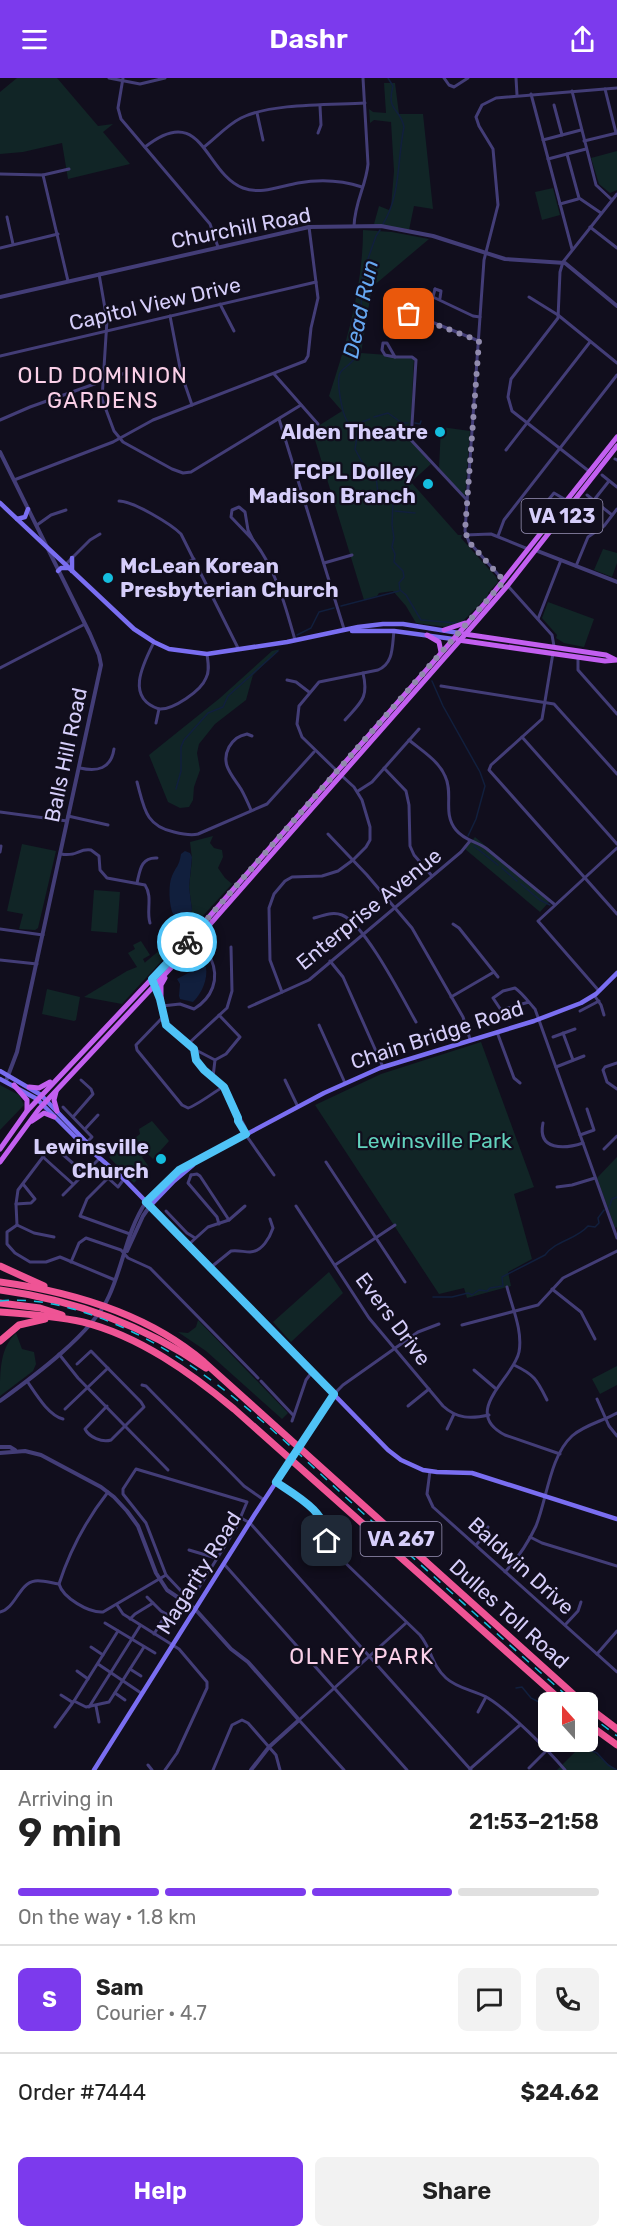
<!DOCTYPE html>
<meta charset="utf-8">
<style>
:root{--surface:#fff;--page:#f2f2f2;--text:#222;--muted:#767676;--line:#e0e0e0;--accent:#7c3aed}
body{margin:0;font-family:Rubik,sans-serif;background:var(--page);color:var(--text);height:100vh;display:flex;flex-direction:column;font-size:22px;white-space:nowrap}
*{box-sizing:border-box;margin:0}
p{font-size:20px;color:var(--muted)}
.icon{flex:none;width:33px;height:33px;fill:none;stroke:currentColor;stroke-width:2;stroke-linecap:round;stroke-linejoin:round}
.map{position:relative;height:1692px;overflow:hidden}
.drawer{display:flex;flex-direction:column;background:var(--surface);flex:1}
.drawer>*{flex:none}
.needle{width:39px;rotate:339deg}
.controls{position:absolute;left:538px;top:1614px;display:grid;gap:12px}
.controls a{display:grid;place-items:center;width:60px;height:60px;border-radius:9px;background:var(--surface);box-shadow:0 3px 9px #0003;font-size:30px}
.pin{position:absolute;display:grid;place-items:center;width:51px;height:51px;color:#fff;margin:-26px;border-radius:12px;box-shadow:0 3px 9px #0006}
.courier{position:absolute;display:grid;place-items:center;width:60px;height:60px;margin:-30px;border:4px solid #4fc3f7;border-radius:50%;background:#fff;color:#222;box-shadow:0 2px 8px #0007}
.summary em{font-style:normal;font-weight:600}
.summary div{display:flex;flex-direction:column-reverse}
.summary{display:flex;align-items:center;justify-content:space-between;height:102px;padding:0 18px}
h1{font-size:39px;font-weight:600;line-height:45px}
.bar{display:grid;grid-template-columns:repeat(4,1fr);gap:9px 6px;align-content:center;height:72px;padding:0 18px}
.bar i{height:8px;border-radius:4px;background:var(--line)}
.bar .on{background:var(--accent)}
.bar p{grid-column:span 4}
.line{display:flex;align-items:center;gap:15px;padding:0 18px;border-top:2px solid var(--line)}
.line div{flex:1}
.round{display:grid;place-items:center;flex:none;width:63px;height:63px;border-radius:9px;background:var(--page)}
.primary-button{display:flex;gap:12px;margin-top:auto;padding:12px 18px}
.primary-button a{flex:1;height:69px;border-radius:9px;background:var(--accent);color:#fff;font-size:24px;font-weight:600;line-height:69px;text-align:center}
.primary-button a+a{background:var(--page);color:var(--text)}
header{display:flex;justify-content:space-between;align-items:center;height:78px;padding:0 18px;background:var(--accent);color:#fff;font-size:27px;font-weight:600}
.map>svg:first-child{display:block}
.green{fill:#112526}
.water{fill:#111f3d}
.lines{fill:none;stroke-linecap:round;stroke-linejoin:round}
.stream{stroke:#111f3d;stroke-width:1.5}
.minor{stroke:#433d77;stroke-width:3}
.tertiary{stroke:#433d77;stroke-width:4}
.secondary{stroke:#7a6ef1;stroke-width:4.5}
.primary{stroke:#c35ff0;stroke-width:5}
.motorway{stroke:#ef5495;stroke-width:7}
.rail{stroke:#15bedf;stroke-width:1.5;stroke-dasharray:9 8;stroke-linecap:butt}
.done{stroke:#918bad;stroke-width:6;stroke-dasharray:0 10.8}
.route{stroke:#4fc3f7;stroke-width:8}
.poi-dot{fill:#15bedf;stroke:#110e1d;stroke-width:2}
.labels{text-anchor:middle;stroke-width:4.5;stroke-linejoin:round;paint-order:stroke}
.shield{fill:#110e1d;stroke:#9b94b8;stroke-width:1.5}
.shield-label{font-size:20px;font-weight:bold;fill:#d6cefa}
.street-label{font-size:21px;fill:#d6cefa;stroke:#110e1d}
.poi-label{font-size:21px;font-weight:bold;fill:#d6cefa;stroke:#110e1d;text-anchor:end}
.park-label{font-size:21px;fill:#62d2bd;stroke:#110e1d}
.water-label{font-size:22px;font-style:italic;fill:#66a7f1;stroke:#110e1d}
.neighbourhood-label{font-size:22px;letter-spacing:1.5px;fill:#fbd0e8;stroke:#110e1d}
</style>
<header><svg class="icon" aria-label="menu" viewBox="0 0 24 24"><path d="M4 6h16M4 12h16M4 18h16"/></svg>Dashr<svg class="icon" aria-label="share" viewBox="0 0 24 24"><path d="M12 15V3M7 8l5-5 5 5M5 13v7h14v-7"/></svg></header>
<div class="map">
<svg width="617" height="1692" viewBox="0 0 617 1692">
<rect width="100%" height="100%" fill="#110e1d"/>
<g class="green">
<polygon points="17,0 57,0 98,48 113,46 103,54 130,86 68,101 62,65 23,74 0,76 0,14"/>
<polygon points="384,5 395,5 399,36 423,36 433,131 414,128 409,152 374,146 379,128 389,132 391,129 394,93 391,44 374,42 370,45 369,31 373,34 386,35"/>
<polygon points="617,73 617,112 610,115 599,106 591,80"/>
<polygon points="553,110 560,137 542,142 535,114"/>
<path d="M363 152 392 154 429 161 372 209 361 275 414 279 410 360 431 386 411 404 458 457H462L461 460 496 499 498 504 488 515 489 517 461 545 446 549 416 545 406 528 393 513 379 515 377 518 364 522 312 352 342 333 329 318C347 264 363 208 363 152Z"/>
<polygon points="441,349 470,353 465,420 439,390"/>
<polygon points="603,471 617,475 617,485 612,499 594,492"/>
<polygon points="548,524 594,541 584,569 564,565 556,560 557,557 542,540"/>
<polygon points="280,571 253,597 246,622 215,646 199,666 197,675 200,692 194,709 193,722 189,729 180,730 168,724 149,677 220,620 272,573"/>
<polygon points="213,758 210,765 214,770 222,772 223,779 218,790 225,800 232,806 122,926 84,919 127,893 137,889 128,875 135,871 133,867 141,863 150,877 143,881 145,885 142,887 179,856 179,846 177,838 187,838 192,832 189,809 192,781 190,764"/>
<polygon points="475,759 550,823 540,834 465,771"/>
<polygon points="22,766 56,773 38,850 35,852 19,851 23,836 7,833"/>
<polygon points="94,812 120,814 117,855 91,853"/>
<polygon points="47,911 80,919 76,942 74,943 42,936"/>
<polygon points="481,964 534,1109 514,1116 532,1181 508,1194 511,1208 467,1220 464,1210 439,1216 315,1027 381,996"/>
<polygon points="0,1007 19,1017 24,1027 0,1052"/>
<polygon points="152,1043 169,1063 153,1081 147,1075 142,1079 149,1089 134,1105 109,1079 120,1072 140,1056 139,1051"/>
<polygon points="617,1079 617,1149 615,1150 597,1100"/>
<polygon points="329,1194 343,1215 291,1264 273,1244"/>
<polygon points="198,1242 288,1335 282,1341 206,1273 178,1254 188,1255 196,1249"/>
<path d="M16 1255 22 1271 34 1274 36 1286 33 1293 0 1318C0 1292 0 1270 16 1255Z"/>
<polygon points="617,1288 617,1307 600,1316 592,1301"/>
<polygon points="583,1666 616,1692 557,1692"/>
</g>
<g class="water">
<path d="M185 773 190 775 192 779 189 809 192 832 189 837 179 838 173 836C169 827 168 807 172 798 176 788 179 789 181 776Z"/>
<path d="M201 888 206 889C208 901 202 915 193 924L180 921 179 918 180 906 177 901Z"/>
</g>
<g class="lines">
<g class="stream">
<path d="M383 146C401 117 397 82 404 49 400 29 386 34 393 8L388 0"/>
<polyline points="374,339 388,335 402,345 408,345"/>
<polyline points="370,341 362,344 358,353 355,371 365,390 376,399 378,415 390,420 393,425 392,447 394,460 392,469 395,476 394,484 403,493 404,499 399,505 400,512"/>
<polyline points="415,345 420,346 421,343"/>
<path d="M358 353C355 348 350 347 347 343 342 335 336 303 340 295 343 290 350 287 354 281L353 271 349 261 360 249 363 195 376 158 380 152"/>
<polyline points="395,433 415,435"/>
<polyline points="400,512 406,517 421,542 456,545"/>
<polyline points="341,528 399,513"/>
<polyline points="297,557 311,550 319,534 334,530"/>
<polyline points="432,603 443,628 480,694 485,708 476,741 468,758"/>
<polyline points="176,711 181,693 181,669 184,662 208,635 223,629 228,618 278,573"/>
<polyline points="474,768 498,787"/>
<polyline points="502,790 517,803"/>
<polyline points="521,806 540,822 550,827"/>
<polyline points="609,1130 612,1121 617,1119"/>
<path d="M433 1219H452L468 1215 472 1217 479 1212 487 1213 490 1210 503 1208 502 1199 545 1177C556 1162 576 1162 588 1148L595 1149 599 1145 598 1140 604 1132"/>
<polyline points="516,1610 522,1609 531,1620 539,1624 549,1636"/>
<polyline points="580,1664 585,1670 597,1675 608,1687 617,1692"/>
</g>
<g class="minor">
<polyline points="109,0 140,6 165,0"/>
<polyline points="123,0 118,30 121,41 210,146 218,169"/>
<polyline points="444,0 449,7 454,9 468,0"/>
<polyline points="516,0 517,17"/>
<polyline points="605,11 616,55"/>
<polyline points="572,13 596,107 611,121"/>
<polyline points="531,16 572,171"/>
<polyline points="554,27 562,57"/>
<polyline points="257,35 263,62"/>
<polyline points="318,55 321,47 320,28"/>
<polyline points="543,62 581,52"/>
<polyline points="584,63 617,55"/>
<path d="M145 69C203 23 204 95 243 110 261 117 281 108 298 105 320 101 341 102 362 109"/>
<path d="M204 69C216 60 227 47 241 40 271 25 330 27 365 25"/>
<polyline points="567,76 579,120 601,135"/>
<polyline points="548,81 586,71"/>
<polyline points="0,96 43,97 69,91"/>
<polyline points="43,97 68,203"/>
<polyline points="560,126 578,121"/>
<polyline points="7,139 13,166"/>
<path d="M354 148C355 123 366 108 368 86L363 0"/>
<polyline points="590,149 617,170"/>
<polyline points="0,170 58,156"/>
<polyline points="99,196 107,242 102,321 114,353 123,364 172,391 183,395 191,394 301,327"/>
<polyline points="435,211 433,219 473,238 480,239"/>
<polyline points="435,211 441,213 440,220"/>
<polyline points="529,219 558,237 617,285"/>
<polyline points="220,226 234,253"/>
<circle cx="410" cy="232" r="3.5"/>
<polyline points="412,236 479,263"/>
<polyline points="170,238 181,295 192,327"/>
<polygon points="383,265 387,265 395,279 385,277 382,272"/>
<polyline points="0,278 316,204"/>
<polyline points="395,279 412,279 416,282 411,362 466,421"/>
<polyline points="274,296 318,346"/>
<polyline points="279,341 344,551"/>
<polyline points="0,342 30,329 128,294"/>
<polyline points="506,372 590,264"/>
<polyline points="615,381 617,382"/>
<polyline points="590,394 512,333 508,319 511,301 558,240 560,194 563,184 617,116"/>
<polyline points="602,397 617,409"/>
<polyline points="14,402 113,364 153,342 305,283 308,278 311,250 318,220 309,149"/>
<polyline points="587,417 612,437"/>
<polyline points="594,422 609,403"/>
<path d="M119 423C133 423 171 446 181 456L238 570"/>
<polygon points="239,429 245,434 248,452 253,462 231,439 232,432"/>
<polyline points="541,431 554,415 566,422"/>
<polyline points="37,447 51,437 66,432"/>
<polyline points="465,457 491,456 528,471"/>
<polyline points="498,458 504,442 617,297"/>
<path d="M253 462C276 491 285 527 295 562"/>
<polyline points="324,485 352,477"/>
<polyline points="66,486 90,462 100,456"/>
<polyline points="576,488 588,459 604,448 617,431"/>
<polyline points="164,493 178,489 194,481"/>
<polyline points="504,503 469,464 465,453 484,182 498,127 493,71 479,48 476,39 482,27 496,20 617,10"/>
<polyline points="508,508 552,557 554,568"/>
<polyline points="538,541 561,482"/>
<path d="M154 564C143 586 125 620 159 631 173 632 201 613 206 600 210 593 208 584 207 576"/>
<polyline points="553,575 542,641 491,687 489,692 617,836"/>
<polyline points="578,579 578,592 617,636"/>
<polyline points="0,590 85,546"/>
<polyline points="287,602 296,604 309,614"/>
<polyline points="441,608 554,626 617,696"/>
<path d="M345 642C361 624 369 620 363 595"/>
<polyline points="156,645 159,631"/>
<polyline points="522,659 617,766"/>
<path d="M409 662C421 672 439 683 445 698 454 716 442 735 456 752 465 763 476 763 487 771L554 826"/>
<path d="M80 690C97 694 111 691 114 671"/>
<polyline points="384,690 406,713 409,727 410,768 414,777 432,798"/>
<path d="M337 693 302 659 297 646 299 628 319 604 378 592C394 585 392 568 394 553"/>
<path d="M137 704C144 729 145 748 174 754 182 756 190 758 198 756L267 726 314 674"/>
<polyline points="358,713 372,704 419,651"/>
<path d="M251 732C248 725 245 718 241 711 232 697 220 686 229 669 234 661 238 658 247 656L252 658"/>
<polyline points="0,734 67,743"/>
<polyline points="68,738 108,747"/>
<polyline points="328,756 367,797 412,850 463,939 470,961"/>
<polyline points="0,774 1,768"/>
<path d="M61 776C78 779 78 770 91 772L99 778 100 792 107 800 145 807C153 819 146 833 150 845"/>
<path d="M137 805C140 792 141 779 157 780"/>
<path d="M314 840C323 838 332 833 342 837 365 846 403 921 416 944"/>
<polyline points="453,846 459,850 498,899"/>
<polyline points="0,851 43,857"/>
<polyline points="0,882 37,886"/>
<polyline points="330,883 343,899 383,989"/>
<polyline points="155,907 161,921 166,947 194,971 196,982 204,992 224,1009 245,1049 246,1056"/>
<polyline points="599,913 538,843 617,770"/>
<polyline points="282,914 270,882 269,830 274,816 285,803 292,799 322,798 338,793 353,782 366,769 370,762 370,749 362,722 354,709 342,698"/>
<polyline points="594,917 601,927 604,937"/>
<polyline points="451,919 494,894"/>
<path d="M529 924 501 932 493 920 503 913 515 910C522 915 528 923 534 930L535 931 617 1160"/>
<path d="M162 928 180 926 194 931C212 920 220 901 211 881 209 875 204 870 200 864L203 857"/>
<polyline points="249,929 309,902 461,774 470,763"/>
<polyline points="580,933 599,923"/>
<path d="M163 939 136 967 137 972 182 1027 188 1030C196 1028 214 1014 223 1009"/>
<polyline points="319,947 345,1005"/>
<polyline points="497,954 514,1000 520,1005"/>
<polyline points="563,955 573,982"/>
<polyline points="553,959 575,951"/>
<polyline points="188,966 227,930 232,913 231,869"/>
<polyline points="194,971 215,982 213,999"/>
<polyline points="215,982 226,976 240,959 219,937"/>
<polyline points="617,985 605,989 603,992 607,1004 617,1011"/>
<polyline points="556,989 584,978"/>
<polyline points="285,1002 298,1029"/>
<polyline points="63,1029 92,1059 87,1064"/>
<polyline points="73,1039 93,1016 91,1011 81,1002"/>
<polyline points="238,1039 238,1043 241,1050 274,1097"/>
<path d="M543 1045C537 1073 565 1071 583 1065"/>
<polyline points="85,1051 98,1037"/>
<polyline points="580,1057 594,1052 587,1031"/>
<polyline points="604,1071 617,1058"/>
<polyline points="43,1079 73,1106"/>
<polyline points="326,1084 405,1204"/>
<polyline points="191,1097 197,1096 200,1098 229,1142"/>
<polyline points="191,1097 188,1105 217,1139 219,1146"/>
<polyline points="124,1101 118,1109 108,1100 87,1121 80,1138 130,1156"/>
<polyline points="557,1109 572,1107 595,1100"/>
<polyline points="63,1117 100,1080"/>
<polyline points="16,1126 31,1125 35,1121 23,1106"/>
<path d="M296 1128 369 1240 443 1328C457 1341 471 1341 489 1337"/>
<polyline points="166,1133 187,1155 195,1160"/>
<polyline points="17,1147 7,1154 7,1166 15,1175 30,1184 46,1184 60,1179 115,1202"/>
<polyline points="17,1147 16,1126 18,1112 52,1067 84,1095"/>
<polyline points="17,1147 34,1155 54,1159"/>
<polyline points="188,1167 208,1149 229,1142 245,1128"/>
<polyline points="71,1184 79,1165 86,1160 121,1172 128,1180 150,1190 258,1300"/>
<polyline points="335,1187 395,1147"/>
<path d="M210 1190 231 1173C238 1172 244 1174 250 1174 262 1174 270 1159 273 1150L270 1141"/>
<path d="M507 1209C512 1229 523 1253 519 1274 514 1300 460 1334 505 1357L560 1376"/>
<polyline points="552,1211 581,1234 595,1261"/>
<polyline points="462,1247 538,1227 563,1200 617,1173"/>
<polyline points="59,1276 78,1300 168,1392"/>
<path d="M77 1286 91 1273 141 1324 144 1329 111 1362C102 1365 89 1359 85 1351L107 1328"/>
<path d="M514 1287C535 1297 537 1302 547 1322"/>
<polyline points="474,1292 495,1310"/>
<path d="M27 1303C36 1316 48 1337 63 1341"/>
<polyline points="261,1303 293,1337"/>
<polyline points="142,1307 146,1308 244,1408 264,1422"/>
<polyline points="334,1316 343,1307 418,1254 439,1246"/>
<polyline points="597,1321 609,1348 617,1358"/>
<polyline points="408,1328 429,1311"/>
<polyline points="65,1331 108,1290"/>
<polyline points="292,1343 306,1302 312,1294"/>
<polyline points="447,1351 454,1336"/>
<polygon points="136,1391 247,1424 236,1450 198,1511 193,1514 182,1514 166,1497 146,1445 123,1416 123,1411"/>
<polyline points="430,1393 427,1416 433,1429 617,1594"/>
<path d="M276 1404C293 1415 319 1429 326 1449 329 1457 327 1464 332 1472L420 1557C432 1572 431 1586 446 1600 458 1611 474 1612 488 1620 508 1632 549 1673 565 1692"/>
<path d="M108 1414C86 1442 70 1472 59 1506 63 1520 89 1535 103 1534L166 1497"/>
<polyline points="241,1440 250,1445 471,1692"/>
<polyline points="530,1459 542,1465 617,1488"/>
<polyline points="476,1467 485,1457 488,1449"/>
<polyline points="189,1472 216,1480"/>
<polyline points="224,1486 407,1692"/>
<path d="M505 1494C518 1480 528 1465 536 1448 547 1421 550 1378 572 1358 584 1347 603 1343 617 1335"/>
<polyline points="147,1519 161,1533 175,1541"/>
<polyline points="117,1527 123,1536 179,1571 207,1604 207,1610 177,1675 165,1692"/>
<path d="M0 1534C16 1530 19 1505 35 1503 43 1502 51 1505 59 1506"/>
<polyline points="130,1541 135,1536 153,1525"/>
<polyline points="105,1545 155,1575"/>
<polyline points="565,1547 578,1533 581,1524"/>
<polyline points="154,1556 166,1536"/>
<polyline points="91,1569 103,1577"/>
<polyline points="597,1576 617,1553"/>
<polyline points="98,1586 141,1615"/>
<polyline points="130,1591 141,1598"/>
<polyline points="77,1593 88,1601"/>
<polyline points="115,1615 125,1622"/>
<polyline points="61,1617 72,1624"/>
<polyline points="74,1623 86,1629 109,1624 144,1569"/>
<polyline points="96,1628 99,1644"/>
<polyline points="89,1629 140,1548"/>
<polyline points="478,1634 486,1619"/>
<polyline points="55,1649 74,1623 118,1553"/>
<polyline points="148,1687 152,1692"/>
<polyline points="529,1690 546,1673"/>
<polyline points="470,1691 520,1647"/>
<polyline points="213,1692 232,1647 242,1642 248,1645 276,1677 280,1692"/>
<polyline points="344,1692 299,1642 406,1545"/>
</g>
<g class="tertiary">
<polyline points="0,219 309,149 381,148 433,158 505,181 565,185 617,228"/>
<polyline points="0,374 90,556 99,577 101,587 17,974 6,1003"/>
<polyline points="535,472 617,504"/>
<polyline points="127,1173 143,1138 150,1128"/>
<path d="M0 1323C33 1299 93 1255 109 1218 123 1188 127 1152 146 1124"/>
<polyline points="0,1369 10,1369 15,1372"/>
<polyline points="0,1375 25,1373 41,1377 101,1409 114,1419 127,1433 138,1448 156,1495 167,1512 195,1531 231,1571 248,1584 299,1642 269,1669 251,1692"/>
</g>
<g class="secondary">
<polyline points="0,425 134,551 154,564 169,571 207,576 287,564 358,549 383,546 403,546 459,555"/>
<polyline points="17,441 25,439 28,431"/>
<polyline points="58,493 61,490 69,490"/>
<polyline points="72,493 72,480"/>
<polyline points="352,553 394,553 453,561"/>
<polyline points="0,993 41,1017 92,1070"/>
<polyline points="0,1001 37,1021 74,1058 124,1101 388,1372 401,1382 423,1392 437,1394 472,1395 617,1441"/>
<polyline points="146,1124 167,1102 185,1089 324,1015 380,990 534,943 581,925 596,916 617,895"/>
<polyline points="150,1128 174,1103 193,1087"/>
<polyline points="94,1692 255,1436 334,1316"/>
</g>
<g class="primary">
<polyline points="444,552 465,545"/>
<polyline points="464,556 606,577 614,581"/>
<polyline points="427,557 439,564 441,574"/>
<polyline points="458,562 605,583 617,582"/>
<polyline points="161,921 161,907 165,900"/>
<polyline points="14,1007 27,1022 27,1033"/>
<polyline points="29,1009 39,1010 50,1004"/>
<polyline points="56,1014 54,1022 57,1033"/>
<polyline points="32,1043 44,1035 54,1039"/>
<polyline points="0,1071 27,1033 194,856 487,523 617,359"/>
<polyline points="0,1084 39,1031 182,878 469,552 508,507 617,368"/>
</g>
<g class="motorway">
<polyline points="0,1188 44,1208"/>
<path d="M0 1204C73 1214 148 1236 204 1284L582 1624"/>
<path d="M0 1212C75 1222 143 1247 206 1290"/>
<polyline points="0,1225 40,1230 62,1237"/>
<path d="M0 1234C28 1236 56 1238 83 1244 139 1258 191 1295 234 1331L563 1624"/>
<polyline points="0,1263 19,1247 45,1241"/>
<polyline points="588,1629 617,1651"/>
<polyline points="588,1646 617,1667"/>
</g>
<g class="rail">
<path d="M0 1223C30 1220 60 1226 89 1236 200 1274 280 1360 365 1437 435 1499 504 1563 574 1624"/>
<polyline points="588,1636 617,1658"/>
</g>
</g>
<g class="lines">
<polyline class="done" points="187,864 504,503 469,464 465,453 479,263 409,236"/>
<path class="route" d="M187 864 152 901 160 921 166 947 194 971 196 982 204 992 224 1009 238 1040V1043L246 1056 179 1092 146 1124 334 1316 276 1404C297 1418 329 1435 327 1463"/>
</g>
<g class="poi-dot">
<circle cx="440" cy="354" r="6"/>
<circle cx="428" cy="406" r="6"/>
<circle cx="108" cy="500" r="6"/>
<circle cx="161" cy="1081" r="6"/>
</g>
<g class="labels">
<g class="shield">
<rect x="521.5" y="421" width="81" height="34" rx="4.5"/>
<rect x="360.5" y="1444" width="81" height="34" rx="4.5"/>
</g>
<g class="shield-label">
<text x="562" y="445">VA 123</text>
<text x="401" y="1468">VA 267</text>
</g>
<g class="street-label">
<text transform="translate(241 150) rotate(-11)" y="7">Churchill Road</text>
<text transform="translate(155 226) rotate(-13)" y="7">Capitol View Drive</text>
<text transform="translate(66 677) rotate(-78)" y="7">Balls Hill Road</text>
<text transform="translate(369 831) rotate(-39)" y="7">Enterprise Avenue</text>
<text transform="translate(437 957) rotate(-18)" y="7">Chain Bridge Road</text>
<text transform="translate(393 1241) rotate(53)" y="7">Evers Drive</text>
<text transform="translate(521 1488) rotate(42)" y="7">Baldwin Drive</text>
<text transform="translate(199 1495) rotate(-58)" y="7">Magarity Road</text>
<text transform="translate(509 1536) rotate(42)" y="7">Dulles Toll Road</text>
</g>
<g class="poi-label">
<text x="428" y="361">Alden Theatre</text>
<text x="416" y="401">FCPL Dolley<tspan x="416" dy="24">Madison Branch</tspan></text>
<text x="120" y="495" text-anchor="start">McLean Korean<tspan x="120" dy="24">Presbyterian Church</tspan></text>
<text x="149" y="1076">Lewinsville<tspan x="149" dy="24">Church</tspan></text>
</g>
<g class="park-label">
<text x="434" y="1070">Lewinsville Park</text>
</g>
<g class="water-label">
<text transform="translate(360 231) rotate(-78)" y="8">Dead Run</text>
</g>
<g class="neighbourhood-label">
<text x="103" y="305">OLD DOMINION<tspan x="103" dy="25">GARDENS</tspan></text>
<text x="362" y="1586">OLNEY PARK</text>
</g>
</g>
</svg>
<div class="controls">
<a><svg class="needle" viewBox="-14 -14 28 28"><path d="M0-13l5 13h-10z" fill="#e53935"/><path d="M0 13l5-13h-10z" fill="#767676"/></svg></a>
</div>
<div class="pin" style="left:409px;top:236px;background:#ea580c"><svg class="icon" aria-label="bag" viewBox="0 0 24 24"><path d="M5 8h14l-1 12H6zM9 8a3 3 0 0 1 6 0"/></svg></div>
<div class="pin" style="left:327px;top:1463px;background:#1f2937"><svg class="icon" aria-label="home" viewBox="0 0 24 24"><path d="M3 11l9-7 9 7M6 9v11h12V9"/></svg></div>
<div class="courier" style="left:187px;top:864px"><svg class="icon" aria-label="bike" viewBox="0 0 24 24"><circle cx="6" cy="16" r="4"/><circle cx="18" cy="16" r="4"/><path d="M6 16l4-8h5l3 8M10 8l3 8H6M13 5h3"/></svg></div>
</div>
<section class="drawer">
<div class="summary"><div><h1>9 min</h1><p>Arriving in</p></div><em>21:53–21:58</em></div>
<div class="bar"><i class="on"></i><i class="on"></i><i class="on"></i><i></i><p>On the way · 1.8 km</p></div>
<div class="line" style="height:108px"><b class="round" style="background:var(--accent);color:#fff">S</b><div><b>Sam</b><p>Courier · 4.7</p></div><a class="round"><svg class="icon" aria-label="chat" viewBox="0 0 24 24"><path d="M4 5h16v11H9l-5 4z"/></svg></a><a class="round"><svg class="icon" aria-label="phone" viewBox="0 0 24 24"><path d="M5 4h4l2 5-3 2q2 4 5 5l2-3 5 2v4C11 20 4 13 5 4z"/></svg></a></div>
<div class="line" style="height:78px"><div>Order #7444</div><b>$24.62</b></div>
<div class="primary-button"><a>Help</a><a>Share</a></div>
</section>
